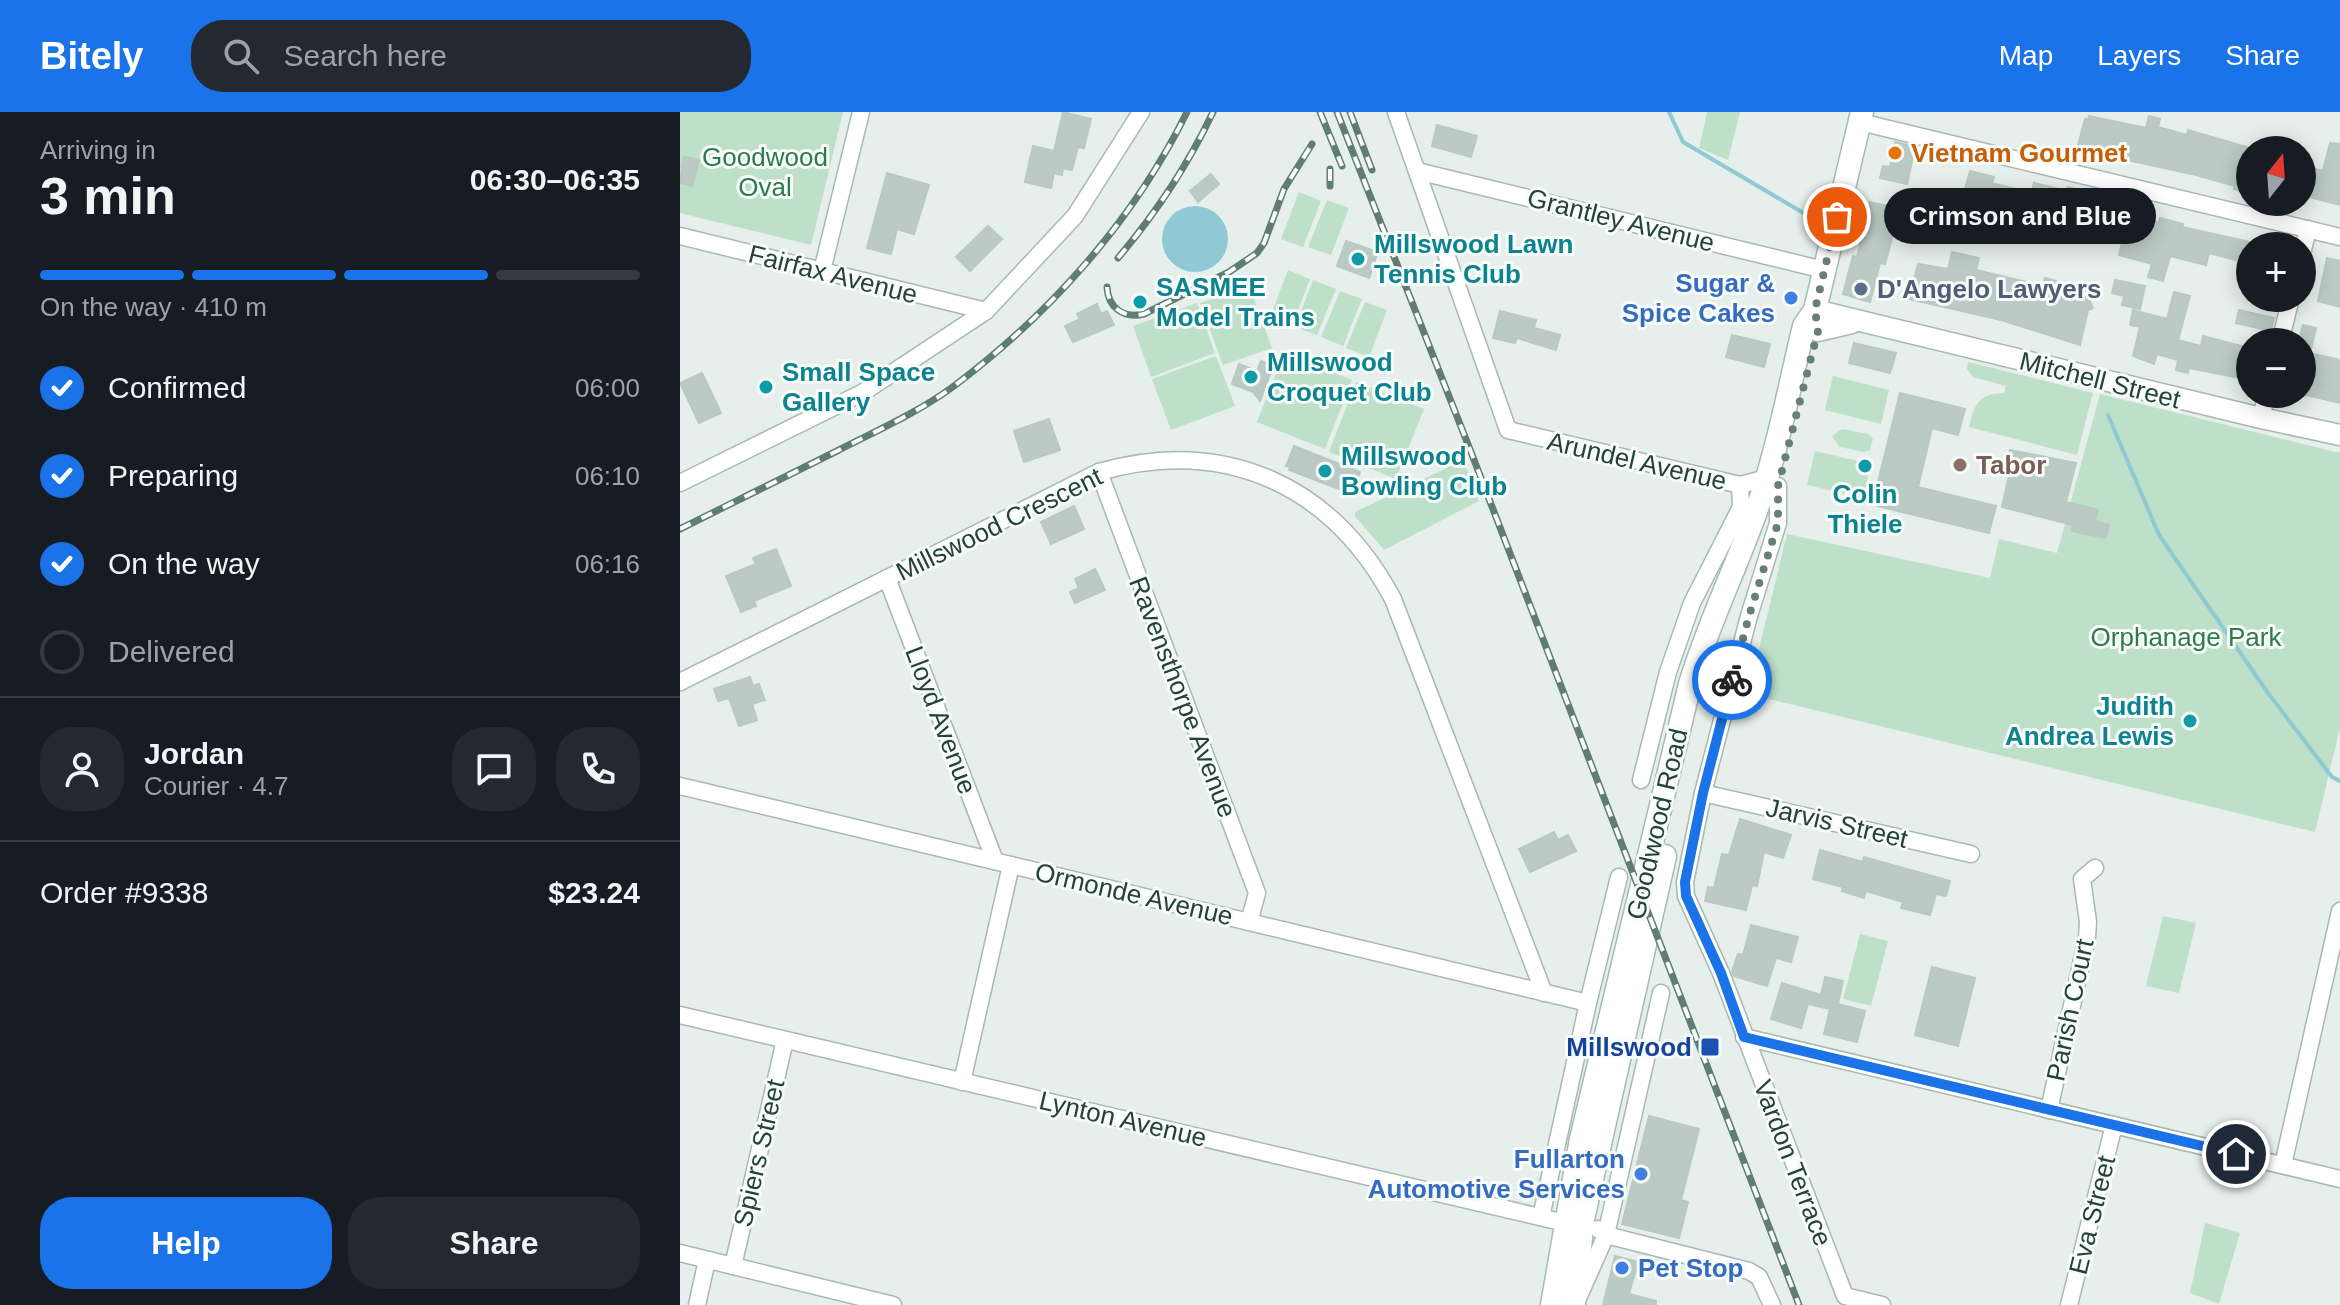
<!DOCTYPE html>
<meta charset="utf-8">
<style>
:root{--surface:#171b24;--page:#242831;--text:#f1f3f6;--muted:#9ea1a6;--line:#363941;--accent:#1a73e8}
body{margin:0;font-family:Helvetica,sans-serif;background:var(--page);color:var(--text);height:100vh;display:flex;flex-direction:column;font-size:30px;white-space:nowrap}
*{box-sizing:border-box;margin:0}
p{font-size:26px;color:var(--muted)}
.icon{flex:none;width:44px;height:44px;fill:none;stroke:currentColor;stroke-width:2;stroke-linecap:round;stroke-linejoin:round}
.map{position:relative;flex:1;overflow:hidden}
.side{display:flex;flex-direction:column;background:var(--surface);width:680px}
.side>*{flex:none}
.needle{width:52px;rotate:17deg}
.buttons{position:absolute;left:1556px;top:24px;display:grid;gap:16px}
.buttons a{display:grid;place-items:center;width:80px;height:80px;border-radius:50%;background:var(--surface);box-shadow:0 4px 20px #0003;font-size:40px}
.pin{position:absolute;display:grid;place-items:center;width:68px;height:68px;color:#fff;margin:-34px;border:4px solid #fff;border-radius:50%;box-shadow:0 2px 8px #0007}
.courier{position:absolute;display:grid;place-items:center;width:80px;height:80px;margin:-40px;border:6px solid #1a73e8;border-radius:50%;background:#fff;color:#222;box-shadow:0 2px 10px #0007}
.bubble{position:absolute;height:56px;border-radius:28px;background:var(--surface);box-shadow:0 4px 20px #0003;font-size:26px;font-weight:700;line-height:56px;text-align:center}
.head em{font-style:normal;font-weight:700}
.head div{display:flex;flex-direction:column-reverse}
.head{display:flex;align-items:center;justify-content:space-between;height:136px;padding:0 40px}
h1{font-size:52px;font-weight:700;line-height:60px}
.bar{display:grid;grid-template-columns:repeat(4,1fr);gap:12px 8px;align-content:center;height:96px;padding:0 40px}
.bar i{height:10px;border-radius:6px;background:var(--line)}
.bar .on{background:var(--accent)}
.bar p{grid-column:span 4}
.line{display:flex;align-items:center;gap:20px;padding:0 40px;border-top:2px solid var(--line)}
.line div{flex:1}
.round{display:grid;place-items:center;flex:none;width:84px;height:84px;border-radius:32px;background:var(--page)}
ol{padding:0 40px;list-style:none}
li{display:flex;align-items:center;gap:24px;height:88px}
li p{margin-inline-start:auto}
li .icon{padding:8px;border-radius:50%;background:var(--accent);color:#fff;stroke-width:4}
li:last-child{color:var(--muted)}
li i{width:44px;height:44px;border:4px solid var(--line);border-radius:50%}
.action{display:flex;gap:16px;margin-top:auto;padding:16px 40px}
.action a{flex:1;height:92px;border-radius:32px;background:var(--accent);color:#fff;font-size:32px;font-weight:700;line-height:92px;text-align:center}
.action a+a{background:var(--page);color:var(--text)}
header{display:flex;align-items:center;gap:48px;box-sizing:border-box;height:112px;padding:0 40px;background:var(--accent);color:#fff}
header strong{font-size:38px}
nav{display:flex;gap:44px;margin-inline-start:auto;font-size:28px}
.search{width:560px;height:72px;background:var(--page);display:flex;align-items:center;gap:20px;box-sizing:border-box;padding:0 28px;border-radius:32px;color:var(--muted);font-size:30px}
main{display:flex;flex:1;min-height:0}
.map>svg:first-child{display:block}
.green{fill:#bfe0c8}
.water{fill:#8ec9d4}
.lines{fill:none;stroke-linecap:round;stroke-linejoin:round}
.stream{stroke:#8ec9d4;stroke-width:4}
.building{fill:#bbcac4;stroke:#b8c9c2;stroke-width:2}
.minor-casing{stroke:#a8b8b2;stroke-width:19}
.tertiary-casing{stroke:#a8b8b2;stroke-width:23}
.secondary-casing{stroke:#a4bbb3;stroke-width:25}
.minor{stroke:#fff;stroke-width:16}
.tertiary{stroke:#fff;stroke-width:20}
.secondary{stroke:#fff;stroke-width:22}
.rail-casing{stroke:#5f7d75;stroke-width:7}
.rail{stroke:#f7fbf9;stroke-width:4;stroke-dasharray:12;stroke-linecap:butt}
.done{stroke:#687f78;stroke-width:8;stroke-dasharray:0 14.4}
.route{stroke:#1a73e8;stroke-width:10}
.food-dot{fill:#e8710a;stroke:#f7fbf9;stroke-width:3}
.culture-dot{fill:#0f9aa8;stroke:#f7fbf9;stroke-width:3}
.service-dot{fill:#5c6f8a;stroke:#f7fbf9;stroke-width:3}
.shop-dot{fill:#3f7fe0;stroke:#f7fbf9;stroke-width:3}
.education-dot{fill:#8d6e63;stroke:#f7fbf9;stroke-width:3}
.transit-dot{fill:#1a4fb4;stroke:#f7fbf9;stroke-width:3}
.labels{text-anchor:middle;stroke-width:6;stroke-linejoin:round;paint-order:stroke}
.food-label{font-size:26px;font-weight:bold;fill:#c56008;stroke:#f7fbf9;text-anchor:start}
.park-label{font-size:26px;fill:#2d7a4b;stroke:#f7fbf9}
.street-label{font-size:26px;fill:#24423a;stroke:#f7fbf9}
.culture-label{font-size:26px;font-weight:bold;fill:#0d838f;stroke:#f7fbf9;text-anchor:start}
.shop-label{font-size:26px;font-weight:bold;fill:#366cbe;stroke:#f7fbf9;text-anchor:end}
.service-label{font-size:26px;font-weight:bold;fill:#4e5e75;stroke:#f7fbf9;text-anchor:start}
.education-label{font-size:26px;font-weight:bold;fill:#785e54;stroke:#f7fbf9;text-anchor:start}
.transit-label{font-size:26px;font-weight:bold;fill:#164399;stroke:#f7fbf9;text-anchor:end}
</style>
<header>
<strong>Bitely</strong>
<div class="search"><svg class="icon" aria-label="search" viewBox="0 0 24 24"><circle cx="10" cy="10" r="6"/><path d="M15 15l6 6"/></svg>Search here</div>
<nav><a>Map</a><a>Layers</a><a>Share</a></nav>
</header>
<main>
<section class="side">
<div class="head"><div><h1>3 min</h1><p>Arriving in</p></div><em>06:30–06:35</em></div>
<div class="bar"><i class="on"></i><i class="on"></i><i class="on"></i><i></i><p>On the way · 410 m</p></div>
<ol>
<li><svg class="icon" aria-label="check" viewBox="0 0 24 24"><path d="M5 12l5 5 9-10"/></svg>Confirmed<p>06:00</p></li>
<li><svg class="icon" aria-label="check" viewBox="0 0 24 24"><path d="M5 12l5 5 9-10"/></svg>Preparing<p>06:10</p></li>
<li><svg class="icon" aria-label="check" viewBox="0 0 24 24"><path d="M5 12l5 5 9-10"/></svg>On the way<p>06:16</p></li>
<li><i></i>Delivered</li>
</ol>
<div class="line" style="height:144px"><a class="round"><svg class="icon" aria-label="person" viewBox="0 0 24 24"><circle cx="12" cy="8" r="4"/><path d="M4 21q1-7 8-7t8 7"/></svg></a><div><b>Jordan</b><p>Courier · 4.7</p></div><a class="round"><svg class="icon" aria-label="chat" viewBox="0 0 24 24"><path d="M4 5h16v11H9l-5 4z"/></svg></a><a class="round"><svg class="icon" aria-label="phone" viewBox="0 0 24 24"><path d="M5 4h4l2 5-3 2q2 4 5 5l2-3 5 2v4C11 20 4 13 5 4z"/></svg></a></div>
<div class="line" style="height:104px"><div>Order #9338</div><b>$23.24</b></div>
<div class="action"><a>Help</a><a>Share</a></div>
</section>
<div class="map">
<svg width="1660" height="1193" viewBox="0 0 1660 1193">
<rect width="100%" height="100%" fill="#e6efeb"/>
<g class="green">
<polygon points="0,0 163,0 131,133 0,101"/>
<polygon points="1027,0 1060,0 1048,48 1019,36"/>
<polygon points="619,80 641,89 623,135 601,127"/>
<polygon points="647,88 669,96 651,143 628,135"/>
<polygon points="608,158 630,167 612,214 590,205"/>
<polygon points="633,168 656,177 637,223 615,215"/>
<polygon points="569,173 592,236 543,253 520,191"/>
<polygon points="660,179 682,187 663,234 641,225"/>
<polygon points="685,190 707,198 689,245 666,236"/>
<polygon points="517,191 535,241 471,265 453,214"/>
<polygon points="604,241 672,268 645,337 577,310"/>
<polygon points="536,244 555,294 491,318 472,267"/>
<path d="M1288 250 1413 281 1397 343 1289 315C1294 293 1299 281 1324 281L1326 274 1293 265 1287 257Z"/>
<polygon points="1153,264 1209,278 1201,312 1145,298"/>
<polygon points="676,270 744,297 716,367 649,340"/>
<polygon points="1420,282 1660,341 1660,616 1635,720 1068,582 1107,422 1310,466 1319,427 1377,441"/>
<polygon points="1162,317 1188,322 1193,327 1190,338 1184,340 1160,335 1152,324"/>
<polygon points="1135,339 1191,352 1183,386 1127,373"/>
<polygon points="783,348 799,389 704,438 675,404 675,400"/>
<polygon points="1483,804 1516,811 1499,881 1466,874"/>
<polygon points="1180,822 1208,829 1191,894 1163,887"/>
<polygon points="1525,1111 1560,1121 1539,1192 1510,1181"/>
</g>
<circle class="water" cx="515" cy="127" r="33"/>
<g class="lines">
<g class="stream">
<polyline points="989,0 1003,30 1132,106"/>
<polyline points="1428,303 1479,423 1588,581 1652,665 1660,669"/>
</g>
</g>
<g class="building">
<polygon points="383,0 411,7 404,36 398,35 392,58 383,56 382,63 374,61 371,76 345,70 353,34 374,39"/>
<polygon points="1409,4 1466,16 1469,4 1480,7 1478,15 1507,23 1508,18 1570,36 1570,81 1554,77 1555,74 1516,63 1397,37 1405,7 1408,7"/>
<polygon points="757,13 797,24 791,45 752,34"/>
<polygon points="1215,30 1235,35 1227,72 1200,66 1203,54 1210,55"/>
<polygon points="1650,31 1660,32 1660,93 1622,83 1627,55 1643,59"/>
<polygon points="4,45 19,48 12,74 0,71"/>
<polygon points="1290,59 1314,65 1312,71 1351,81 1354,71 1387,79 1388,75 1412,81 1409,89 1440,97 1438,101 1478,111 1480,106 1503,112 1502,115 1570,130 1570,152 1529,141 1526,153 1490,144 1483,169 1468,165 1472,152 1439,143 1443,127 1373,107 1372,112 1316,99 1318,90 1284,81"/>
<polygon points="207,61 249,73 234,122 217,117 211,142 187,136"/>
<polygon points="531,62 539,72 518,90 510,79"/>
<polygon points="1190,90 1220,97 1205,152 1200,151 1190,190 1163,182 1173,144 1177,145"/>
<polygon points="308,114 322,127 290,159 276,145"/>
<polygon points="666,129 698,140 689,166 657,154"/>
<polygon points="1272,140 1299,146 1296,158 1363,174 1365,166 1376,169 1374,179 1393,184 1405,179 1413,196 1408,198 1400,233 1321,208 1229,187 1238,152 1268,157"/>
<polygon points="1647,146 1660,149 1660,195 1638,189"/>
<polygon points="1435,168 1465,174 1460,197 1442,193 1444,184 1432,181"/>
<polygon points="1494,180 1510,184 1498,228 1521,234 1523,224 1565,235 1570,238 1570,268 1509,256 1508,261 1496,258 1498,248 1477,242 1474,252 1453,244 1460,215 1450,213 1453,198 1487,207"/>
<polygon points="417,192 421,202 427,199 434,213 393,230 385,214 400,207 397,202"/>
<polygon points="1559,198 1594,206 1591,219 1556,211"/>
<polygon points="820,199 856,208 854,216 880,223 876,238 837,226 835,231 813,226"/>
<polygon points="1623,213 1636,216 1630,241 1660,248 1660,291 1622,282 1622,226 1620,225"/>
<polygon points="1052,223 1090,232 1084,255 1046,245"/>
<polygon points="1174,231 1216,241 1210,261 1169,251"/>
<polygon points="581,249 593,254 580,289 573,280 552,272 559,252 577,259"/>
<polygon points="22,261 41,301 19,311 0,271"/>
<polygon points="1220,281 1285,297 1278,323 1252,316 1238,375 1316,394 1309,421 1197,394 1202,375 1197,374"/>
<polygon points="369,307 380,338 344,350 334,319"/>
<polygon points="614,334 680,360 672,382 609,358 610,355 606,354"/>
<polygon points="1330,338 1396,351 1386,390 1418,398 1415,409 1429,413 1426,426 1392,419 1393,413 1322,395 1329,363 1325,362"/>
<polygon points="394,394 404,417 371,432 361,410"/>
<polygon points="96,437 111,474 74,489 76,494 61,500 46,464 76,452 73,446"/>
<polygon points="415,457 425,478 395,491 390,480 399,476 395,467"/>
<polygon points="70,565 73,574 79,572 85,588 72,592 77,608 59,614 49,586 38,589 34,577"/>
<polygon points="1060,707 1111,723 1103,746 1084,740 1077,774 1072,773 1066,798 1025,789 1028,775 1034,776 1042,742 1049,743"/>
<polygon points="874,720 878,728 888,723 896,739 850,760 839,737"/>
<polygon points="1140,738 1183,750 1184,745 1270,769 1266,784 1256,782 1250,803 1221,796 1223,790 1186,779 1184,786 1162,779 1163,775 1133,767"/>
<polygon points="1071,813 1118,825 1111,850 1096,846 1087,874 1054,864 1052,860 1058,842 1063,843"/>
<polygon points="1252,855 1295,866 1278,934 1235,923"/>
<polygon points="1145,865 1163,869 1158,892 1185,899 1177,930 1144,922 1150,897 1128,892 1121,916 1091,907 1102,871 1141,883"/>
<polygon points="969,1004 1019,1017 1001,1088 1008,1090 999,1126 942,1112"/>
<polygon points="935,1144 958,1150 949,1182 976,1189 976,1193 923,1193"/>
</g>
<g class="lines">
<defs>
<g id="minor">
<polyline points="716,0 828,318 1060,373 1087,366"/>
<polyline points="1180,10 1660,125"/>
<polyline points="737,59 1144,158"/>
<polyline points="0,124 306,199"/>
<polyline points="1622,142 1628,117"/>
<polyline points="142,159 181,0"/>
<polyline points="1600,230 1611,186"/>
<polyline points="1581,306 1587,282"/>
<polyline points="419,360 577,781 569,810"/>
<polyline points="0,371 182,281 306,199 395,104 461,0"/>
<polyline points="1098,374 1098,411 1069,504 1023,681 1005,770 1006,784 1041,861 1165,1184 1202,1193"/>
<polyline points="207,466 315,749"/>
<path d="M0 570 419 360C545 324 652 373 713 487L864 881"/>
<polyline points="961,668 988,560 1012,491 1061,395 1060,373"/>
<polyline points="0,674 908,891"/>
<polyline points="1023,681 1291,742"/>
<polyline points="0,903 885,1111"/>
<polyline points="1064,925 1660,1067"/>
<polyline points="282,970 331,753"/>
<polyline points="1369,998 1407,825 1408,810 1402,767 1415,756"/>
<polyline points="1603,1053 1660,799"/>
<polyline points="861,1105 908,891 939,765"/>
<polyline points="918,1117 926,1123 1069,1159 1079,1165 1092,1193"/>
<polyline points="0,1141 213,1193"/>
<polyline points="53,1154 105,928"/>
<polyline points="899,1184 926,1123 981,881"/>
<polyline points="17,1193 27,1148"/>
<polyline points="1389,1193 1434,1013"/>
</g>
<g id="tertiary">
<polyline points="1135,198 1581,306 1660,323"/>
<polyline points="1138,219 1172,211"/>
</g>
<g id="secondary">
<path d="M872 1193 901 1027 1010 572C1029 509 1059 450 1080 388 1099 331 1110 272 1124 214L1135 198 1182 0"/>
<polyline points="894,1193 903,1107 985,744"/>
</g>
</defs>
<use href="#minor" class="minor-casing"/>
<use href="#tertiary" class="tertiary-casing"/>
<use href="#secondary" class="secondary-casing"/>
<use href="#minor" class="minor"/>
<use href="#tertiary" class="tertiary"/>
<use href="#secondary" class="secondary"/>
<defs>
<g id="rail">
<polyline points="640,0 662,54"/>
<polyline points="657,0 791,340 1119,1193"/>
<polyline points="670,0 692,58"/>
<polyline points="650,57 650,74"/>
<path d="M438 146C476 101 508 53 533 0"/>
<path d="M427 175C428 196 444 207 464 202L549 160 577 141 584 131 604 77 632 32"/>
<path d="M0 417C52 391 105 365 157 339 196 319 239 300 274 274 370 202 454 108 507 0"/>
</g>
</defs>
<use href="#rail" class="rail-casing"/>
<use href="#rail" class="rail"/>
</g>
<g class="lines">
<polyline class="done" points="1052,568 1069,504 1098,411 1098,374 1138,219 1135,198 1157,105"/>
<polyline class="route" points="1052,568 1023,681 1005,770 1006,784 1041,861 1064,925 1556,1042"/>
</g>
<circle class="food-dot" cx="1215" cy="41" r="8"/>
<g class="culture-dot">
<circle cx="678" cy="147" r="8"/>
<circle cx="460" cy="190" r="8"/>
<circle cx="571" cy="265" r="8"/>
<circle cx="86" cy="275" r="8"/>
<circle cx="1185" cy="354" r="8"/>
<circle cx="645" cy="359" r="8"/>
<circle cx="1510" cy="609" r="8"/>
</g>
<circle class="service-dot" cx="1181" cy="177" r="8"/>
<g class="shop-dot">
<circle cx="1111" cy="186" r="8"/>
<circle cx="961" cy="1062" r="8"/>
<circle cx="942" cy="1156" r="8"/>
</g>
<circle class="education-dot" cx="1280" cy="353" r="8"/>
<rect class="transit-dot" x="1020" y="925" width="20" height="20" rx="4"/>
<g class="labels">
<g class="food-label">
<text x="1231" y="50">Vietnam Gourmet</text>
</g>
<g class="park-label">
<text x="85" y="54">Goodwood<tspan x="85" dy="30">Oval</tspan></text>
<text x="1506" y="534">Orphanage Park</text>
</g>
<g class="street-label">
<text transform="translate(941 108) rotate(14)" y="9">Grantley Avenue</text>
<text transform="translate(153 162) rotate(14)" y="9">Fairfax Avenue</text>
<text transform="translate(1420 268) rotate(14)" y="9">Mitchell Street</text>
<text transform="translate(957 349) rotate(13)" y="9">Arundel Avenue</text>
<text transform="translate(319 412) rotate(-26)" y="9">Millswood Crescent</text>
<text transform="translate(503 585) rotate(69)" y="9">Ravensthorpe Avenue</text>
<text transform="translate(261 608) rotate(69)" y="9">Lloyd Avenue</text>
<text transform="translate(1157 711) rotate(13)" y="9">Jarvis Street</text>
<text transform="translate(977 712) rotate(-77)" y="9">Goodwood Road</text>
<text transform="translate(454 782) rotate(13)" y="9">Ormonde Avenue</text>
<text transform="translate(1390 898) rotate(-78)" y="9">Parish Court</text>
<text transform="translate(443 1007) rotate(13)" y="9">Lynton Avenue</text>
<text transform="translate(79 1041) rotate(-77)" y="9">Spiers Street</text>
<text transform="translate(1113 1051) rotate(69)" y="9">Vardon Terrace</text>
<text transform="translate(1412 1103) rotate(-76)" y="9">Eva Street</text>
</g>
<g class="culture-label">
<text x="694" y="141">Millswood Lawn<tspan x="694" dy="30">Tennis Club</tspan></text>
<text x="476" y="184">SASMEE<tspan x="476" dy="30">Model Trains</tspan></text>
<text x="587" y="259">Millswood<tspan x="587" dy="30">Croquet Club</tspan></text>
<text x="102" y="269">Small Space<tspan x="102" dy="30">Gallery</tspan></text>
<text x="661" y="353">Millswood<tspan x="661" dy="30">Bowling Club</tspan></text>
<text x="1185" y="391" text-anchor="middle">Colin<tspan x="1185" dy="30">Thiele</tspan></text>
<text x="1494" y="603" text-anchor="end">Judith<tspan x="1494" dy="30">Andrea Lewis</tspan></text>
</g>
<g class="shop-label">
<text x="1095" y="180">Sugar &amp;<tspan x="1095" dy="30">Spice Cakes</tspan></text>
<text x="945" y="1056">Fullarton<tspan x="945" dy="30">Automotive Services</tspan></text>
<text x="958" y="1165" text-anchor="start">Pet Stop</text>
</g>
<g class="service-label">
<text x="1197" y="186">D'Angelo Lawyers</text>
</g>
<g class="education-label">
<text x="1296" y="362">Tabor</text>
</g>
<g class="transit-label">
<text x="1012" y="944">Millswood</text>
</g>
</g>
</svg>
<div class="buttons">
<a><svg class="needle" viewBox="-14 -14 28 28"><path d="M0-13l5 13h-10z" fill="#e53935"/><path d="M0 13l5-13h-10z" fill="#9ea1a6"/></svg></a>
<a>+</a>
<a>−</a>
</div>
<div class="pin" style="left:1157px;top:105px;background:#ea580c"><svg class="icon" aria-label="bag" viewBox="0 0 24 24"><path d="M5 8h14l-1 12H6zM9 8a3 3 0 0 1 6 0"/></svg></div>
<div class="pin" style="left:1556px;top:1042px;background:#1f2937"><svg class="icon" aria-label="home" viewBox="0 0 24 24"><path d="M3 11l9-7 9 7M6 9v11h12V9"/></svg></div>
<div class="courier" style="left:1052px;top:568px"><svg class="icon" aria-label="bike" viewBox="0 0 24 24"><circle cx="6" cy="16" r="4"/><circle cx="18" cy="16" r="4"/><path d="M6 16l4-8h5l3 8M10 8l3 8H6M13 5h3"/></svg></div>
<div class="bubble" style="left:1204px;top:76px;width:272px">Crimson and Blue</div>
</div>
</main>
